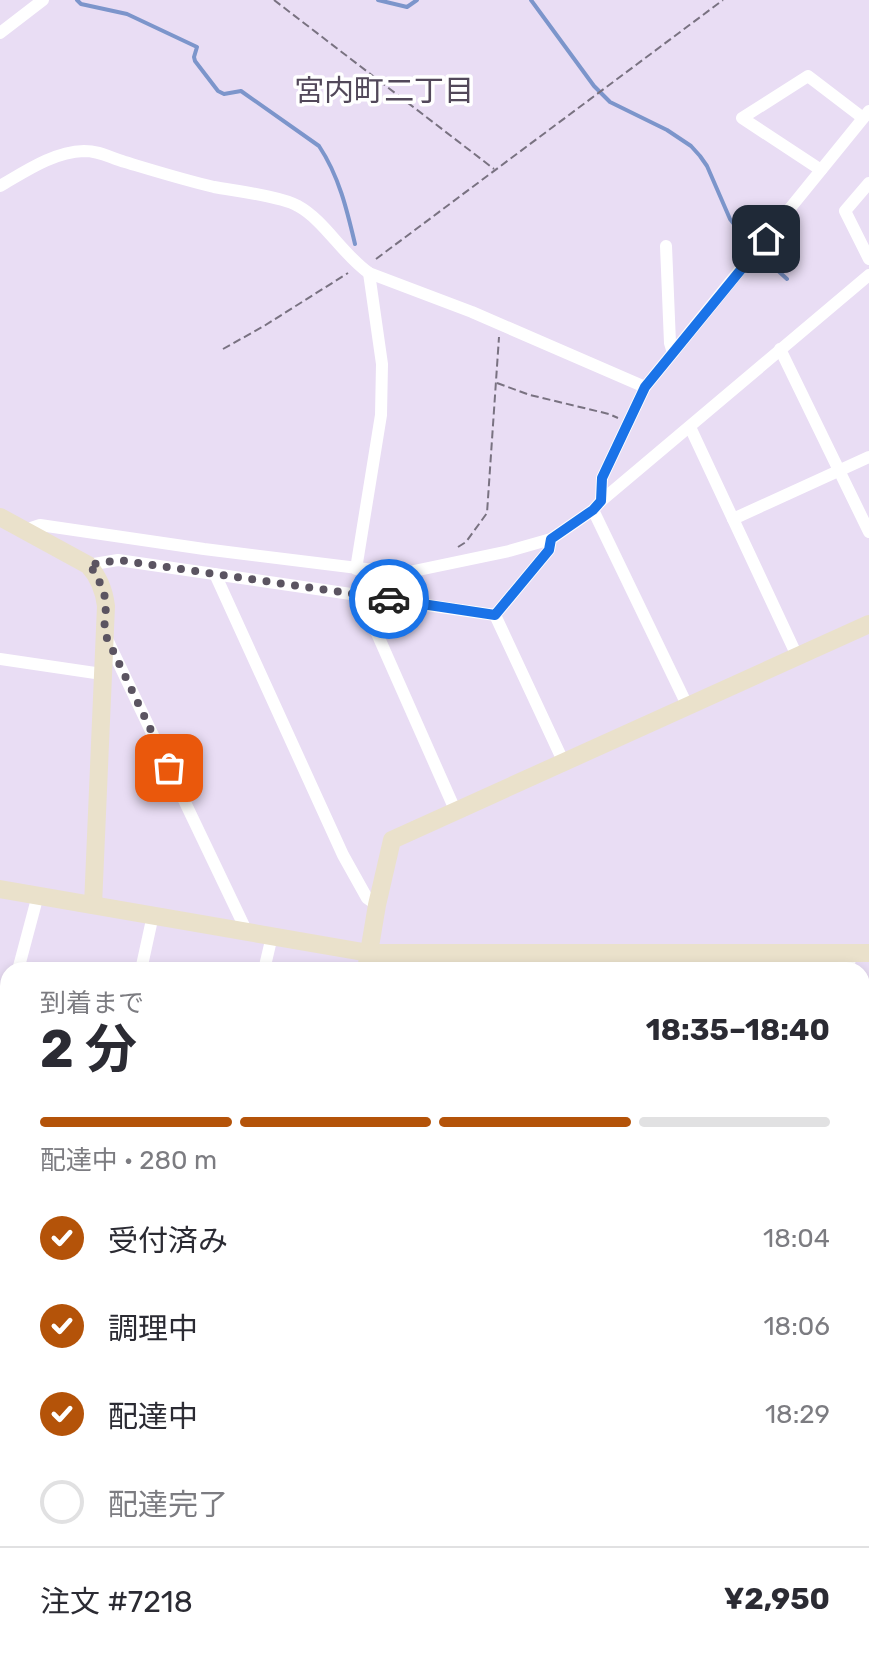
<!DOCTYPE html>
<html lang="ja">
<meta charset="utf-8">
<style>
:root{--surface:#fff;--page:#f7f7f7;--text:#2b2b33;--muted:#7c7c81;--line:#e1e1e2;--accent:#b45309}
body{margin:0;font-family:Rubik,"Noto Sans JP",sans-serif;background:var(--page);color:var(--text);height:100vh;display:flex;flex-direction:column;font-size:30px;white-space:nowrap}
*{box-sizing:border-box;margin:0}
p{font-size:26px;color:var(--muted)}
.icon{flex:none;width:44px;height:44px;fill:none;stroke:currentColor;stroke-width:2;stroke-linecap:round;stroke-linejoin:round}
.map{position:relative;flex:1;overflow:hidden}
.sheet{position:absolute;left:0px;top:962px;width:870px;height:704px;display:flex;flex-direction:column;background:var(--surface);border-radius:24px 24px 0 0;box-shadow:0 4px 12px #0003}
.sheet>*{flex:none}
.pin{position:absolute;display:grid;place-items:center;width:68px;height:68px;color:#fff;margin:-34px;border-radius:16px;box-shadow:0 4px 12px #0006}
.courier{position:absolute;display:grid;place-items:center;width:80px;height:80px;margin:-40px;border:6px solid #1a73e8;border-radius:50%;background:#fff;color:#222;box-shadow:0 2px 10px #0007}
.summary em{font-style:normal;font-weight:700}
.summary div{display:flex;flex-direction:column-reverse}
.summary{display:flex;align-items:center;justify-content:space-between;height:136px;padding:0 40px}
h1{font-size:52px;font-weight:700;line-height:60px}
.bar{display:grid;grid-template-columns:repeat(4,1fr);gap:12px 8px;align-content:center;height:96px;padding:0 40px}
.bar i{height:10px;border-radius:6px;background:var(--line)}
.bar .current{background:var(--accent)}
.bar p{grid-column:span 4}
.line{display:flex;align-items:center;gap:20px;padding:0 40px;border-top:2px solid var(--line)}
.line div{flex:1}
ol{padding:0 40px;list-style:none}
li{display:flex;align-items:center;gap:24px;height:88px}
li p{margin-inline-start:auto}
li .icon{padding:8px;border-radius:50%;background:var(--accent);color:#fff;stroke-width:4}
li:last-child{color:var(--muted)}
li i{width:44px;height:44px;border:4px solid var(--line);border-radius:50%}
.map>svg:first-child{display:block}
.lines{fill:none;stroke-linecap:round;stroke-linejoin:round}
.stream{stroke:#7c95cb;stroke-width:4}
.path{stroke:#797281;stroke-width:2;stroke-dasharray:8 4;stroke-linecap:butt}
.lane{stroke:#fff;stroke-width:6}
.street{stroke:#fff;stroke-width:12}
.secondary{stroke:#eae1cb;stroke-width:18}
.wall{fill:#b9a5b2}
.building{fill:#d7c0cf;stroke:#968691;stroke-width:2}
.done{stroke:#5b5461;stroke-width:8;stroke-dasharray:0 14.4}
.route{stroke:#1a73e8;stroke-width:10}
.labels{text-anchor:middle;stroke-width:7;stroke-linejoin:round;paint-order:stroke}
.neighbourhood-label{font-size:30px;fill:#52485a;stroke:#fff}
</style>
<div class="map">
<svg width="869" height="1666" viewBox="0 0 869 1666">
<rect width="100%" height="100%" fill="#e9ddf4"/>
<g class="lines">
<g class="stream">
<path d="M77 0 81 4 127 14 197 47 194 57 195 61 218 91 224 94 241 91 319 146C339 176 347 210 355 244"/>
<polyline points="378,0 407,7 417,0"/>
<polyline points="531,0 594,86 610,102 667,130 691,146 700,156 707,166 730,219 751,246 787,279"/>
</g>
<g class="path">
<polyline points="274,0 494,169"/>
<polyline points="376,259 723,0"/>
<polyline points="223,349 264,326 348,273"/>
<polyline points="497,383 530,395 609,414 618,418"/>
<polyline points="458,547 466,542 487,513 499,337"/>
</g>
<g class="lane">
<polyline points="133,1666 134,1658"/>
<polyline points="262,1666 264,1658"/>
</g>
<g class="street">
<polyline points="0,33 43,0"/>
<polyline points="821,170 742,118 808,76 863,118"/>
<polyline points="869,183 845,211 869,259"/>
<path d="M0 186C26 171 53 152 84 151 101 151 110 158 125 162 155 171 184 180 214 187 235 191 281 196 298 206 324 220 343 255 369 273L472 312 645 387"/>
<polyline points="666,246 670,343 673,353"/>
<polyline points="780,349 869,532"/>
<polyline points="690,427 798,658"/>
<polyline points="601,501 602,478 645,387 869,111"/>
<polyline points="593,510 688,707"/>
<polyline points="733,519 869,457"/>
<polyline points="25,530 40,525 204,549 390,572 409,572 509,551 551,539 593,510 601,501 869,275"/>
<polyline points="551,539 549,550 495,615 564,763"/>
<polyline points="88,565 118,560 495,615"/>
<polyline points="356,569 381,415 382,364 369,273"/>
<polyline points="215,574 343,855 367,898 377,905"/>
<polyline points="360,595 456,812"/>
<polyline points="107,639 247,932"/>
<polyline points="0,659 102,674"/>
<polyline points="488,965 522,970"/>
<polyline points="18,970 38,895"/>
<polyline points="141,970 153,915"/>
<polyline points="264,970 272,936"/>
<polyline points="588,970 594,953"/>
<polyline points="716,970 718,953"/>
<polyline points="848,970 851,953"/>
<polyline points="0,1045 8,1011"/>
<polyline points="862,1181 869,1182"/>
<polyline points="862,1329 869,1330"/>
<polyline points="0,1355 8,1357"/>
<polyline points="862,1461 869,1462"/>
<polyline points="862,1582 869,1576"/>
<polyline points="411,1658 413,1666"/>
<polyline points="496,1658 498,1666"/>
<polyline points="633,1658 634,1666"/>
<polyline points="739,1658 740,1666"/>
<polyline points="780,1658 786,1666"/>
<polyline points="859,1658 867,1666"/>
<polyline points="567,1666 603,1658"/>
</g>
<g class="secondary">
<path d="M0 517 88 565C99 577 104 590 106 606L93 905"/>
<polyline points="0,889 369,953 869,953"/>
<polyline points="366,970 377,905 392,840 869,624"/>
</g>
</g>
<polygon class="wall" points="157,1658 255,1658 253,1666 175,1666 156,1663"/>
<polygon class="building" points="0,1392 8,1393 8,1658 122,1658 121,1666 0,1666"/>
<g class="lines">
<polyline class="done" points="169,768 104,632 106,606 104,592 95,572 88,565 118,560 389,599"/>
<polyline class="route" points="389,599 495,615 549,550 551,539 593,510 601,501 602,478 645,387 766,239"/>
</g>
<g class="labels">
<g class="neighbourhood-label">
<text x="384" y="101">宮内町二丁目</text>
</g>
</g>
</svg>
<div class="pin" style="left:169px;top:768px;background:#ea580c"><svg class="icon" aria-label="bag" viewBox="0 0 24 24"><path d="M5 8h14l-1 12H6zM9 8a3 3 0 0 1 6 0"/></svg></div>
<div class="pin" style="left:766px;top:239px;background:#1f2937"><svg class="icon" aria-label="home" viewBox="0 0 24 24"><path d="M3 11l9-7 9 7M6 9v11h12V9"/></svg></div>
<div class="courier" style="left:389px;top:599px"><svg class="icon" aria-label="car" viewBox="0 0 24 24"><path d="M5 17H2v-5l4-1 3-4h7l3 4 3 1v5h-3M9 17h6M6 11h13"/><circle cx="7" cy="17" r="2"/><circle cx="17" cy="17" r="2"/></svg></div>
<section class="sheet">
<div class="summary"><div><h1>2 分</h1><p>到着まで</p></div><em>18:35–18:40</em></div>
<div class="bar"><i class="current"></i><i class="current"></i><i class="current"></i><i></i><p>配達中 · 280 m</p></div>
<ol>
<li><svg class="icon" aria-label="check" viewBox="0 0 24 24"><path d="M5 12l5 5 9-10"/></svg>受付済み<p>18:04</p></li>
<li><svg class="icon" aria-label="check" viewBox="0 0 24 24"><path d="M5 12l5 5 9-10"/></svg>調理中<p>18:06</p></li>
<li><svg class="icon" aria-label="check" viewBox="0 0 24 24"><path d="M5 12l5 5 9-10"/></svg>配達中<p>18:29</p></li>
<li><i></i>配達完了</li>
</ol>
<div class="line" style="height:104px"><div>注文 #7218</div><b>¥2,950</b></div>
</section>
</div>
